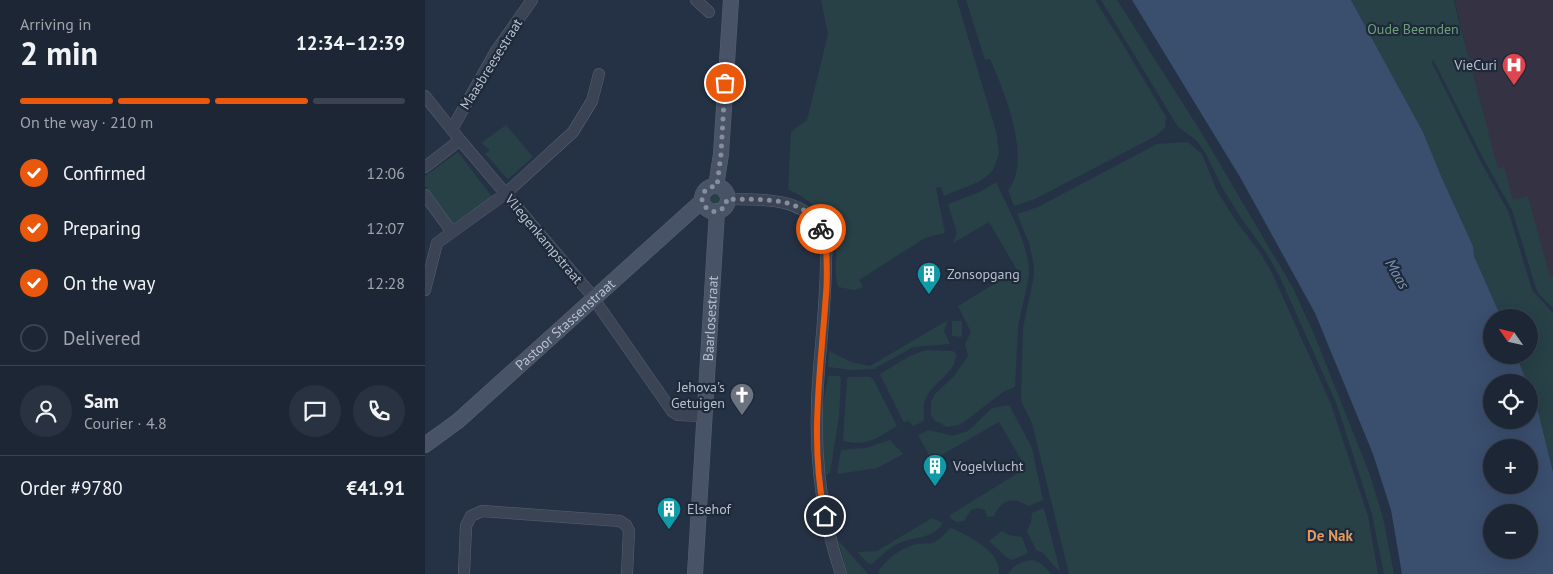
<!DOCTYPE html>
<meta charset="utf-8">
<style>
:root{--surface:#1c2634;--page:#293240;--text:#f1f3f6;--muted:#a0a5ac;--line:#3a434f;--accent:#ea580c}
body{margin:0;font-family:"PT Sans",sans-serif;background:var(--page);color:var(--text);height:100vh;display:flex;flex-direction:column;font-size:19px;white-space:nowrap}
*{box-sizing:border-box;margin:0}
p{font-size:16px;color:var(--muted)}
.icon{flex:none;width:28px;height:28px;fill:none;stroke:currentColor;stroke-width:2;stroke-linecap:round;stroke-linejoin:round}
.map{position:relative;flex:1;overflow:hidden}
.panel{display:flex;flex-direction:column;background:var(--surface);width:425px}
.panel>*{flex:none}
.needle{width:32px;rotate:304deg}
.fabs{position:absolute;left:1058px;top:309px;display:grid;gap:10px}
.fabs a{display:grid;place-items:center;width:55px;height:55px;border-radius:50%;background:var(--surface);box-shadow:0 5px 20px #0002,0 0 0 1px var(--line);font-size:25px}
.pin{position:absolute;display:grid;place-items:center;width:42px;height:42px;color:#fff;margin:-21px;border:2px solid #fff;border-radius:50%;box-shadow:0 1px 5px #0007}
.courier{position:absolute;display:grid;place-items:center;width:50px;height:50px;margin:-25px;border:4px solid #ea580c;border-radius:50%;background:#fff;color:#222;box-shadow:0 1px 6px #0007}
.head em{font-style:normal;font-weight:700}
.head div{display:flex;flex-direction:column-reverse}
.head{display:flex;align-items:center;justify-content:space-between;height:85px;padding:0 20px}
h1{font-size:32px;font-weight:700;line-height:38px}
.bar{display:grid;grid-template-columns:repeat(4,1fr);gap:8px 5px;align-content:center;height:60px;padding:0 20px}
.bar i{height:6px;border-radius:4px;background:var(--line)}
.bar .on{background:var(--accent)}
.bar p{grid-column:span 4}
.line{display:flex;align-items:center;gap:12px;padding:0 20px;border-top:1px solid var(--line)}
.line div{flex:1}
.round{display:grid;place-items:center;flex:none;width:52px;height:52px;border-radius:26px;background:var(--page)}
ol{padding:0 20px;list-style:none}
li{display:flex;align-items:center;gap:15px;height:55px}
li p{margin-inline-start:auto}
li .icon{padding:5px;border-radius:50%;background:var(--accent);color:#fff;stroke-width:4}
li:last-child{color:var(--muted)}
li i{width:28px;height:28px;border:2px solid var(--line);border-radius:50%}
main{display:flex;flex:1;min-height:0}
.map>svg:first-child{display:block}
.medical{fill:#353244}
.green{fill:#274146}
.water{fill:#3a4e6e;fill-rule:evenodd}
.lines{fill:none;stroke-linecap:round;stroke-linejoin:round}
.street-casing{stroke:#586271;stroke-width:12}
.secondary-casing{stroke:#586271;stroke-width:16}
.street{stroke:#3a4454;stroke-width:11}
.secondary{stroke:#485367;stroke-width:15}
.done{stroke:#848e9d;stroke-width:5;stroke-dasharray:0 9}
.route{stroke:#ea580c;stroke-width:6}
.labels{text-anchor:middle;stroke-width:4.5;stroke-linejoin:round;paint-order:stroke}
.park-label{font-size:14px;fill:#6da07a;stroke:#1e2939}
.street-label{font-size:14px;fill:#b7bfcd;stroke:#1e2939}
.poi-label{font-size:14px;fill:#b7bfcd;stroke:#1e2939;text-anchor:start}
.water-label{font-size:15px;font-style:italic;fill:#7c94b6;stroke:#1e2939}
.neighbourhood-label{font-size:15px;font-weight:bold;fill:#dd9b62;stroke:#1e2939}
</style>
<main>
<section class="panel">
<div class="head"><div><h1>2 min</h1><p>Arriving in</p></div><em>12:34–12:39</em></div>
<div class="bar"><i class="on"></i><i class="on"></i><i class="on"></i><i></i><p>On the way · 210 m</p></div>
<ol>
<li><svg class="icon" aria-label="check" viewBox="0 0 24 24"><path d="M5 12l5 5 9-10"/></svg>Confirmed<p>12:06</p></li>
<li><svg class="icon" aria-label="check" viewBox="0 0 24 24"><path d="M5 12l5 5 9-10"/></svg>Preparing<p>12:07</p></li>
<li><svg class="icon" aria-label="check" viewBox="0 0 24 24"><path d="M5 12l5 5 9-10"/></svg>On the way<p>12:28</p></li>
<li><i></i>Delivered</li>
</ol>
<div class="line" style="height:90px"><a class="round"><svg class="icon" aria-label="person" viewBox="0 0 24 24"><circle cx="12" cy="8" r="4"/><path d="M4 21q1-7 8-7t8 7"/></svg></a><div><b>Sam</b><p>Courier · 4.8</p></div><a class="round"><svg class="icon" aria-label="chat" viewBox="0 0 24 24"><path d="M4 5h16v11H9l-5 4z"/></svg></a><a class="round"><svg class="icon" aria-label="phone" viewBox="0 0 24 24"><path d="M5 4h4l2 5-3 2q2 4 5 5l2-3 5 2v4C11 20 4 13 5 4z"/></svg></a></div>
<div class="line" style="height:65px"><div>Order #9780</div><b>€41.91</b></div>
</section>
<div class="map">
<svg width="1128" height="574" viewBox="0 0 1128 574">
<rect width="100%" height="100%" fill="#253245"/>
<polygon class="medical" points="1031,0 1128,0 1128,286 1071,169 1030,2"/>
<g class="green">
<path d="M396 0H532L572 135 574 154 568 170 562 176 553 182 519 196 516 187 511 188 520 233 500 238 434 280 438 287 429 290 413 287C409 275 411 263 411 251 408 218 391 203 363 189L366 132 382 120 403 34Z"/>
<path d="M541 0H670L699 46 741 117 740 128 729 137 610 199 589 206 583 190C608 160 579 91 565 59L560 60Z"/>
<polygon points="676,0 692,0 776,132 868,288 891,339 945,475 958,518 969,574 959,574 947,514 912,405 854,275 840,251 816,218 797,187 781,154 771,140 753,127"/>
<polygon points="926,0 1030,0 1029,2 1073,169 1079,167 1088,200 1103,196 1125,277 1128,276 1128,308 1114,294 1111,288 1087,210 1058,158 1008,59 1007,63 1056,162 1084,213 1107,290 1128,313 1128,472 1114,415 1104,388 1104,382 1102,382 1091,355 1104,355 1104,318 1076,317 1049,256 1048,246 1016,176 998,132"/>
<polygon points="81,125 108,157 83,179 60,154 65,150 56,143"/>
<polygon points="763,142 777,154 792,191 811,221 836,254 847,273 906,404 943,516 953,574 644,574 607,423 596,401 598,328 609,276 609,266 604,243 592,214 613,207 732,144"/>
<polygon points="33,152 67,197 28,224 0,186 0,176"/>
<path d="M571 182C583 209 605 245 604 276L593 327 590 387 578 392 539 422 534 425 522 427 509 420 506 415V402L509 395 529 376 543 356 540 344 546 332 533 306 592 270 564 222 528 243 532 233 523 204 555 192Z"/>
<circle cx="290" cy="199" r="7"/>
<polygon points="523,320 519,331 525,344 488,347 449,369 427,370 403,367 404,351 426,362 445,366"/>
<polygon points="527,321 537,321 537,337 527,336"/>
<path d="M501 350 528 351 531 354C532 373 506 383 500 400 497 407 500 414 499 421L488 426 484 421 480 422 478 421 455 374 485 356Z"/>
<polygon points="403,376 414,376 416,379 414,416 405,473 401,475 400,474 397,449 396,416"/>
<path d="M424 377H445L448 379 472 426C453 437 443 447 418 441L422 379Z"/>
<path d="M584 405 607 448 618 500 604 506C600 505 596 502 592 501 580 498 573 507 569 516L562 517 560 510 553 508 546 510 539 521 532 522 526 519 525 515 601 468 574 422 508 460H507L493 435 504 430 528 436 543 431 567 408Z"/>
<polygon points="465,440 478,454 452,468 414,474 412,473 416,450 441,448"/>
<polygon points="618,508 619,509 635,571 629,566 618,553 611,550 602,531 606,522 607,513"/>
<path d="M507 518 518 523C508 540 488 536 472 544 463 549 455 557 447 564L443 563 432 552 452 551Z"/>
<path d="M526 528C544 536 576 551 574 574H455L453 572C459 562 472 551 483 547 504 538 505 552 524 529Z"/>
<polygon points="577,531 584,535 597,537 603,553 587,560 581,557 564,541"/>
<polygon points="413,540 443,574 422,574"/>
<path d="M606 560C615 561 620 567 626 574H583C588 565 596 562 606 560Z"/>
</g>
<path class="water" d="M707 0H926L998 132 1016 176 1048 246 1049 256 1076 317 1066 318V355H1091L1102 382H1066V420H1104V388L1114 415 1128 472V574H977L966 510 948 454 890 313 815 177ZM1066 448H1104V485H1066ZM1066 512H1104V550H1066Z"/>
<g class="lines">
<defs>
<g id="street">
<polyline points="271,0 284,12"/>
<polyline points="0,96 35,140 164,292 247,411 253,415 280,416"/>
<polyline points="27,129 71,51 107,0"/>
<polyline points="0,167 35,140"/>
<polyline points="0,195 27,232"/>
<path d="M302 199C333 200 373 196 393 224 395 228 400 233 401 237 403 243 401 253 401 260 401 296 397 332 394 369 388 441 393 505 416 574"/>
<polyline points="0,290 12,243 80,194 148,132 167,101 174,74"/>
<polyline points="39,574 41,526 46,516 57,511 195,521 201,525 204,531 202,574"/>
</g>
<g id="secondary">
<polyline points="291,186 296,154 306,0"/>
<circle cx="290" cy="199" r="13"/>
<path id="s1" d="M0 445 33 421 277 201"/>
<path id="s2" d="M270 574 292 211"/>
</g>
</defs>
<use href="#street" class="street-casing"/>
<use href="#secondary" class="secondary-casing"/>
<use href="#street" class="street"/>
<use href="#secondary" class="secondary"/>
</g>
<g class="lines">
<path class="done" d="M300 83 296 154 292 186C272 187 272 210 292 212L300 207 302 199C326 200 356 197 377 209 385 213 391 222 396 229"/>
<path class="route" d="M396 229 401 237C401 256 403 275 401 294 396 368 384 442 400 516"/>
</g>
<defs>
<symbol id="hospital-pin" viewBox="-11 -11 22 30"><path d="M0 17L-7.5 6A9.5 9.5 0 1 1 7.5 6Z" fill="#e0444e" stroke="#1e2939"/><path d="M-5-5h3v3.5h4V-5h3V5h-3V1.5h-4V5h-3Z" fill="#fff"/></symbol>
<symbol id="building-pin" viewBox="-11 -11 22 30"><path d="M0 17L-7.5 6A9.5 9.5 0 1 1 7.5 6Z" fill="#0f9aa8" stroke="#1e2939"/><path d="M-4-6H4V6H1V3H-1V6H-4ZM-2.5-4.3h1.7v1.8h-1.7ZM.8-4.3h1.7v1.8H.8ZM-2.5-1h1.7V.8h-1.7ZM.8-1h1.7V.8H.8Z" fill="#fff"/></symbol>
<symbol id="church-pin" viewBox="-11 -11 22 30"><path d="M0 17L-7.5 6A9.5 9.5 0 1 1 7.5 6Z" fill="#6b7280" stroke="#1e2939"/><path d="M-1.2-6h2.4v3.5h3.3v2.4h-3.3V6h-2.4V-.1h-3.3v-2.4h3.3Z" fill="#fff"/></symbol>
</defs>
<g fill-rule="evenodd">
<use href="#hospital-pin" x="1075" y="51" width="28" height="38"/>
<use href="#building-pin" x="490" y="260" width="28" height="38"/>
<use href="#church-pin" x="303" y="381" width="28" height="38"/>
<use href="#building-pin" x="496" y="452" width="28" height="38"/>
<use href="#building-pin" x="230" y="495" width="28" height="38"/>
</g>
<g class="labels">
<g class="park-label">
<text x="988" y="34">Oude Beemden</text>
</g>
<g class="street-label">
<text transform="translate(66 64) rotate(-58)" y="5">Maasbreesestraat</text>
<text transform="translate(119 239) rotate(50)" y="5">Vliegenkampstraat</text>
<text dy="5" stroke="none"><textPath href="#s2" startOffset="256">Baarlosestraat</textPath></text>
<text dy="5" stroke="none"><textPath href="#s1" startOffset="185">Pastoor Stassenstraat</textPath></text>
</g>
<g class="poi-label">
<text x="1072" y="70" text-anchor="end">VieCuri</text>
<text x="522" y="279">Zonsopgang</text>
<text x="300" y="392" text-anchor="end">Jehova's<tspan x="300" dy="16">Getuigen</tspan></text>
<text x="528" y="471">Vogelvlucht</text>
<text x="262" y="514">Elsehof</text>
</g>
<g class="water-label">
<text transform="translate(972 274) rotate(60)" y="5">Maas</text>
</g>
<g class="neighbourhood-label">
<text x="905" y="541">De Nak</text>
</g>
</g>
</svg>
<div class="fabs">
<a><svg class="needle" viewBox="-14 -14 28 28"><path d="M0-13l5 13h-10z" fill="#e53935"/><path d="M0 13l5-13h-10z" fill="#a0a5ac"/></svg></a>
<a><svg class="icon" aria-label="locate" viewBox="0 0 24 24"><circle cx="12" cy="12" r="6"/><path d="M12 2v4M12 18v4M2 12h4M18 12h4"/></svg></a>
<a>+</a>
<a>−</a>
</div>
<div class="pin" style="left:300px;top:83px;background:#ea580c"><svg class="icon" aria-label="bag" viewBox="0 0 24 24"><path d="M5 8h14l-1 12H6zM9 8a3 3 0 0 1 6 0"/></svg></div>
<div class="pin" style="left:400px;top:516px;background:#1f2937"><svg class="icon" aria-label="home" viewBox="0 0 24 24"><path d="M3 11l9-7 9 7M6 9v11h12V9"/></svg></div>
<div class="courier" style="left:396px;top:229px"><svg class="icon" aria-label="bike" viewBox="0 0 24 24"><circle cx="6" cy="16" r="4"/><circle cx="18" cy="16" r="4"/><path d="M6 16l4-8h5l3 8M10 8l3 8H6M13 5h3"/></svg></div>
</div>
</main>
